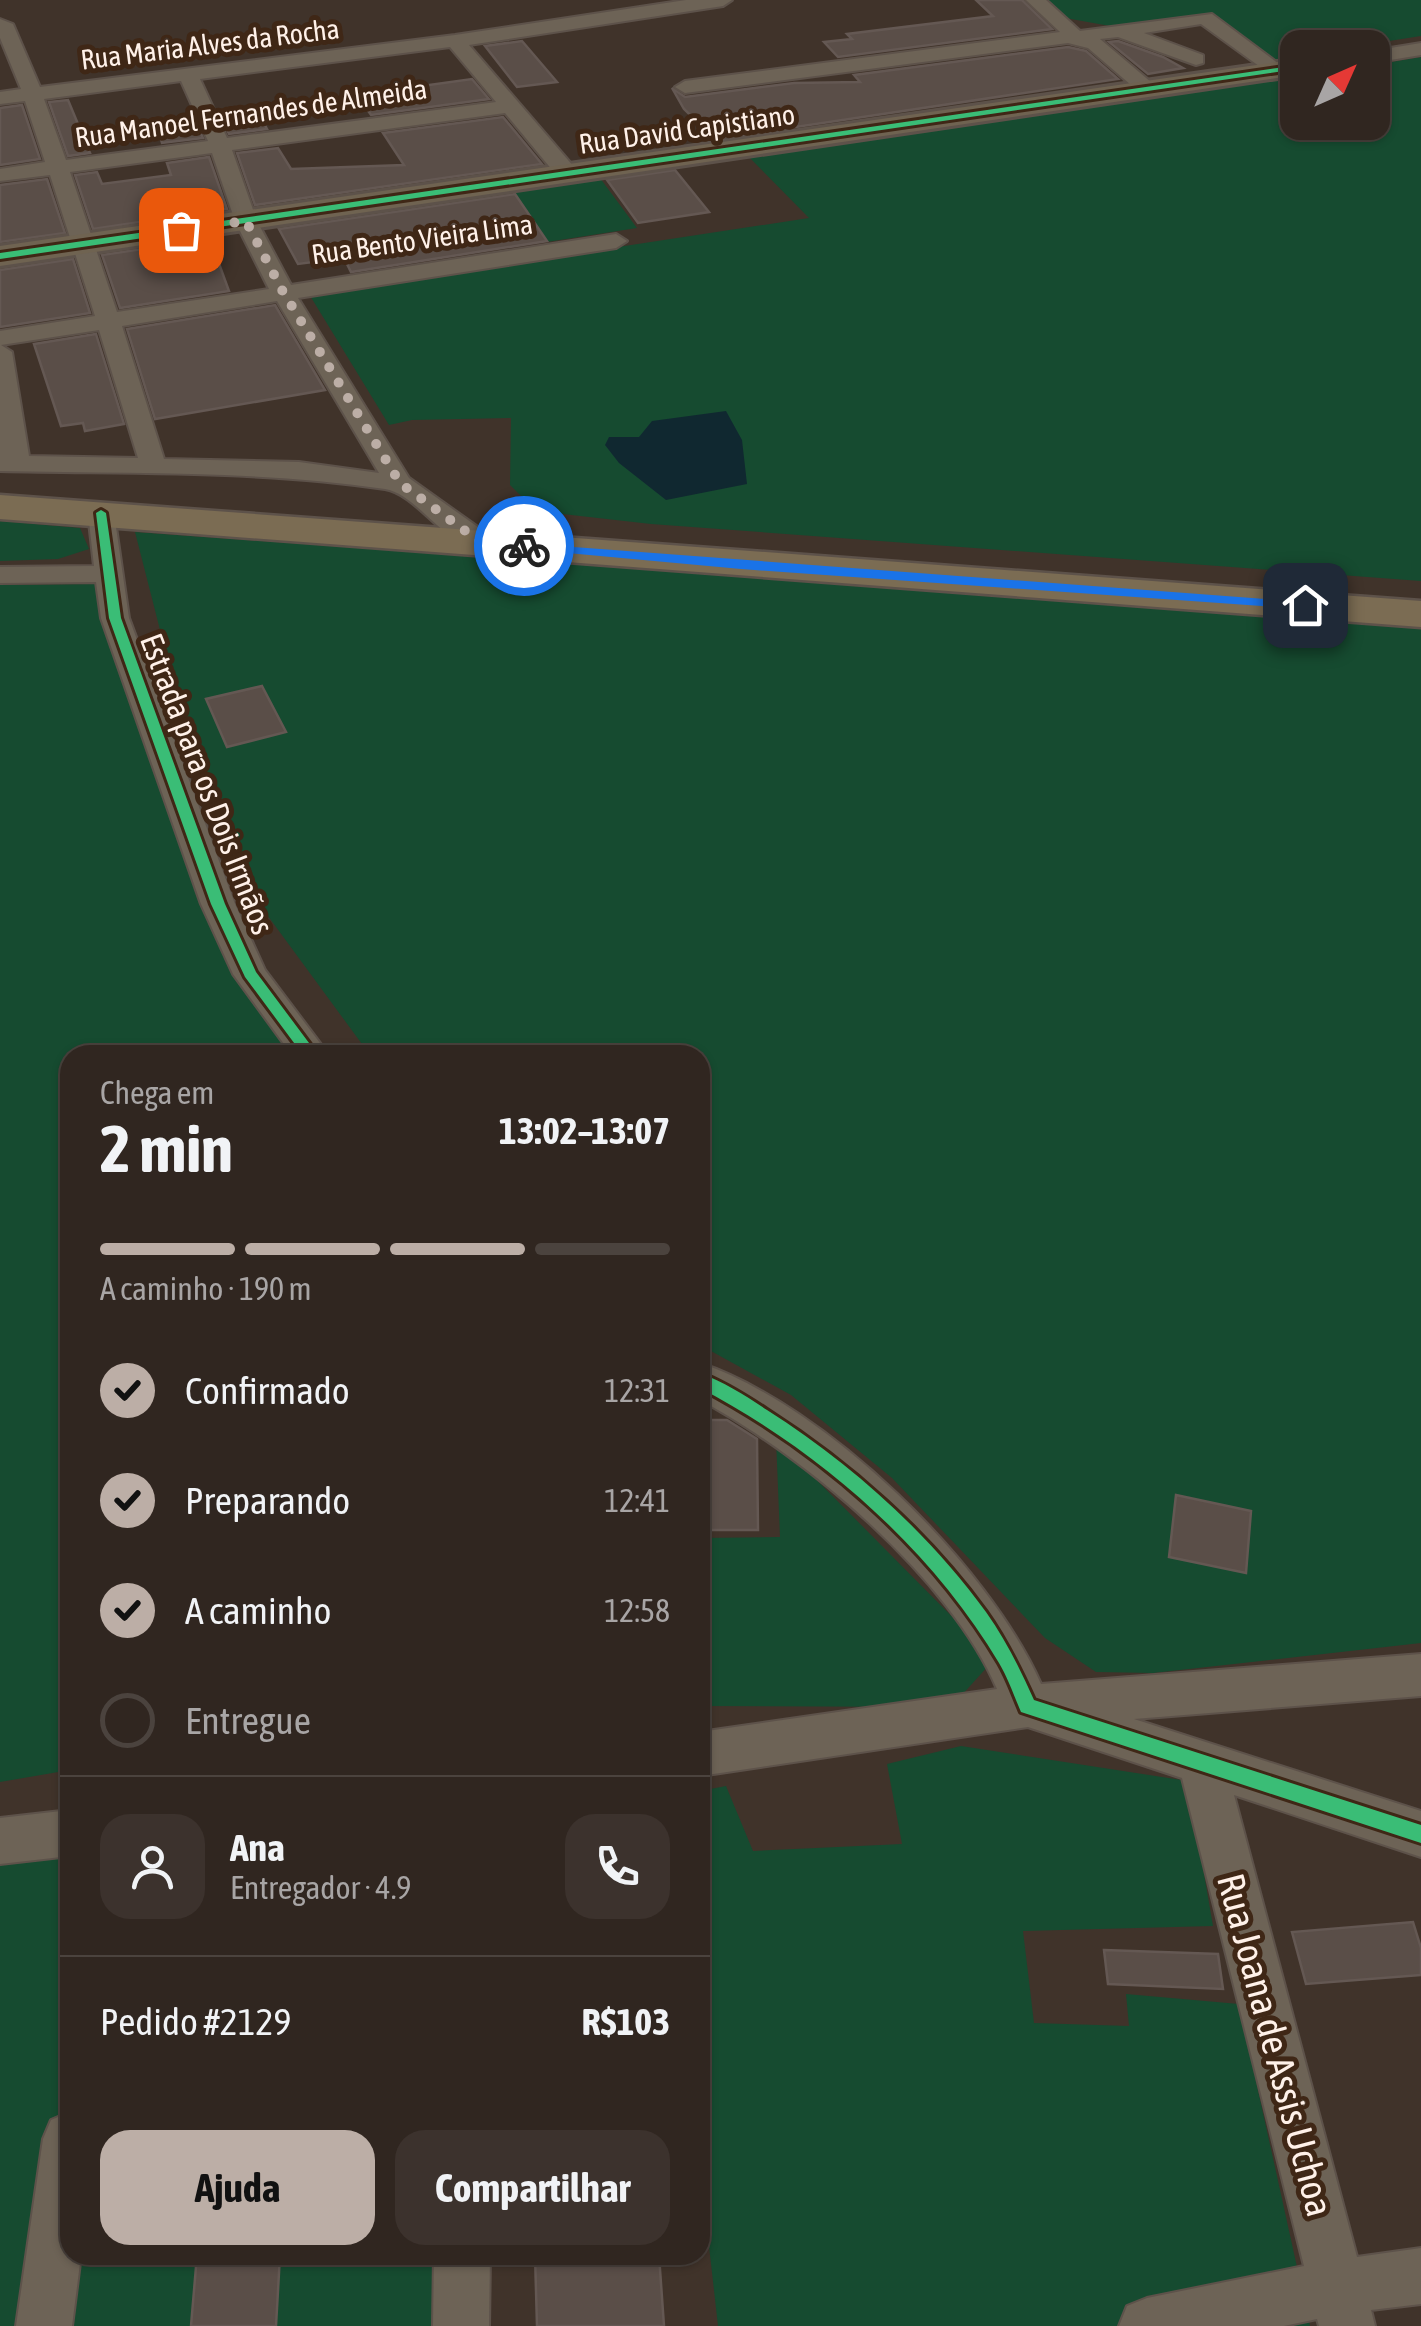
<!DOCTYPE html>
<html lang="pt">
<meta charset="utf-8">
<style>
:root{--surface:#302620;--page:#3c322d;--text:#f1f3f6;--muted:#a8a5a5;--line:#4b433e;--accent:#bcaea6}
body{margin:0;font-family:"Asap Condensed",sans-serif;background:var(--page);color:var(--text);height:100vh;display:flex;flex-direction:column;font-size:38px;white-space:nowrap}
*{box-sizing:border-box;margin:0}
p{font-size:32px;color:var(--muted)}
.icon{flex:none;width:55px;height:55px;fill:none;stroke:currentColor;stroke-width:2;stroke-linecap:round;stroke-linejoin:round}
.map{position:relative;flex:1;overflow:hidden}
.drawer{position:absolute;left:60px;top:1045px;width:650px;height:1220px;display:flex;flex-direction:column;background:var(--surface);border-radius:30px;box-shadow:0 2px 8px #0004,0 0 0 2px var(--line)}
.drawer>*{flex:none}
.needle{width:65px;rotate:45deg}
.buttons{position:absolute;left:1280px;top:30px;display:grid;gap:20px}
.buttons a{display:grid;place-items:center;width:110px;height:110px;border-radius:20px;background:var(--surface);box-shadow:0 2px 8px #0004,0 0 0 2px var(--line);font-size:50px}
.pin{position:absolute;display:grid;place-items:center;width:85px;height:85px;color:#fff;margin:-42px;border-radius:20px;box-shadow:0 5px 15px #0006}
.courier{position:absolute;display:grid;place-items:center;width:100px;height:100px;margin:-50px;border:8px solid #1a73e8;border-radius:50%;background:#fff;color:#222;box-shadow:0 2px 12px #0007}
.overview em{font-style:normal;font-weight:700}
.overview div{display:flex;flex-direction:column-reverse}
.overview{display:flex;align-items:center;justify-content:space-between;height:170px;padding:0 40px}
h1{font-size:65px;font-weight:700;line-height:75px}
.bar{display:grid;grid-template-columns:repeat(4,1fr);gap:15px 10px;align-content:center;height:120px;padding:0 40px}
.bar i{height:12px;border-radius:8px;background:var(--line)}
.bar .selected{background:var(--accent)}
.bar p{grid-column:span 4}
.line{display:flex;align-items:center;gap:25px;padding:0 40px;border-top:2px solid var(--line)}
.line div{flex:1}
.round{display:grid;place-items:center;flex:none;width:105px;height:105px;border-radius:30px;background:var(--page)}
ol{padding:0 40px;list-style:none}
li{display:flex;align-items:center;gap:30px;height:110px}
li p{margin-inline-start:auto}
li .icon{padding:10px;border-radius:50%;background:var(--accent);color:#111;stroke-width:4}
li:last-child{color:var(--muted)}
li i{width:55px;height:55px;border:5px solid var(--line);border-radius:50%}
.action{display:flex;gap:20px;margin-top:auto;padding:20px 40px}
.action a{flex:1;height:115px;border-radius:30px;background:var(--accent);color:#111;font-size:40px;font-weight:700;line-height:115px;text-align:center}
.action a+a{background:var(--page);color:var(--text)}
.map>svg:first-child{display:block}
.green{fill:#164b30;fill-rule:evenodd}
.water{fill:#102830}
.building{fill:#5a4e48;stroke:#645853;stroke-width:2.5}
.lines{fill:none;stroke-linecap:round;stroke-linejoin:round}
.street-casing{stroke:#5d524a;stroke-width:4}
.secondary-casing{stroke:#5d524a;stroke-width:6}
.highway-casing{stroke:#5d524a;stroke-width:5}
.street{fill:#6d6356;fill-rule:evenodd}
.secondary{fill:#6f6351;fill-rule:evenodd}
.highway{fill:#7b6c53;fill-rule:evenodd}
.cycleway-casing{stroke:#3f2716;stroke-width:6}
.cycleway{fill:#3abd76;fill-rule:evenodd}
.route{fill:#1a73e8}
.done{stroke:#bcaea6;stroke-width:10;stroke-dasharray:0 18}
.labels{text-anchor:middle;stroke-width:10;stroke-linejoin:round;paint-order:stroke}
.far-street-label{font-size:28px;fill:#fff1e9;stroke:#3f2716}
.street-label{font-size:32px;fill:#fff1e9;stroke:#3f2716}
.near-street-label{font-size:38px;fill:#fff1e9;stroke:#3f2716}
</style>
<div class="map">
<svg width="1421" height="2326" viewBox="0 0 1421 2326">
<rect width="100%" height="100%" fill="#40332a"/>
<g class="green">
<polygon points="1040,0 1421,0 1421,36 1350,47 1298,48 1297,56 1269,61 1202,18 1110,26 1060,17"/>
<polygon points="1421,57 1421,581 651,524 536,511 510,485 511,418 412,420 389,425 309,294 809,218 749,157 1297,76 1298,122 1372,122 1373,65"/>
<polygon points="597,174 637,228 547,242 510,187"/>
<polygon points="0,521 80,528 89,549 58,559 0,561"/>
<path d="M135 532 1421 625V1643L1153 1673 1096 1672 1045 1638 892 1478 791 1395 700 1345V1055H370L251 893 170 669ZM262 686 286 732 227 747 207 699ZM1176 1495 1251 1511 1246 1573 1169 1557Z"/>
<polygon points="98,584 239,982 296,1055 70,1055 70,1770 0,1782 0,585"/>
<polygon points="776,1439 991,1656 990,1664 951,1707 700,1706 700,1538 780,1537"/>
<polygon points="961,1746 1188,1781 1213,1926 1023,1931 1034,2023 1129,2026 1126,1994 1239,2004 1310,2326 718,2326 700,2166 700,1791 726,1786 753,1851 902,1844 887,1764"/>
<polygon points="70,1833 70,2255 455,2255 454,2326 0,2326 0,1841"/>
</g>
<polygon class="water" points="726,411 742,440 747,484 666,500 619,463 605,445 609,437 639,437 652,421"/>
<g class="building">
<polygon points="976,0 1022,0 1052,29 838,57 824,42 852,39 847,34 993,16"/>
<polygon points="522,41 557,82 517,87 485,46"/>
<polygon points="1118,41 1163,57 1183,68 1148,74 1109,42"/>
<polygon points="1068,47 1086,51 1118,79 715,139 684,109 672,88 685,97 794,83 860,82 854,75"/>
<polygon points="472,79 489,99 371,115 357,95"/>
<polygon points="68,100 90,153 68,156 49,102"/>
<polygon points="22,105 40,159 0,165 0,108"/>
<polygon points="259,114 267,129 229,134 222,119"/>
<polygon points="193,117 203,138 162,143 156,121"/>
<polygon points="503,117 542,164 255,205 237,153 278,148 291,169 404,165 383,133"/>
<polygon points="209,157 227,209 93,229 75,175 97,172 102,184 171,175 167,163"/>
<polygon points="675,170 709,212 638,223 607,180"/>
<polygon points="47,179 65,233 0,242 0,185"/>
<polygon points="515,194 547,241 351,272 344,258 298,264 279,229"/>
<polygon points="210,239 229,291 120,308 102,255"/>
<polygon points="73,259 90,313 0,327 0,270"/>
<polygon points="275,305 325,390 155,419 127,329"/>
<polygon points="96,334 124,424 85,431 83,423 61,426 34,344"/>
<polygon points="262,686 286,732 227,747 206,699"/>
<polygon points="705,1420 727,1420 757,1439 758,1530 703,1530"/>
<polygon points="1176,1495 1251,1511 1246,1573 1169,1557"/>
<polygon points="1413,1922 1421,1948 1421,1975 1306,1984 1292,1932"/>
<polygon points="1104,1950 1218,1954 1223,1989 1108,1984"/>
<polygon points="197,2255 280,2255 276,2326 191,2326"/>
<polygon points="535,2255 659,2255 664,2326 537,2326"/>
</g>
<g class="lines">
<defs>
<g id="street">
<path d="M686 0H732L723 6 469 45 574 167 577 172 574 177H558L505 113 232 150 257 221 291 285 616 234 627 241 616 248 298 298 409 478 489 535 493 541 489 547C450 557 421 495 385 489 258 470 128 474 0 471V331L95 316 50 175 0 181V169L45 162 25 101 0 104V92L21 89 0 38V19L13 24 40 87 455 35ZM450 47 496 102 227 138 200 79ZM181 81 208 141 66 160 44 99ZM212 153 235 221 269 289 117 312 70 172ZM277 301 379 473 299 462 164 459 122 326ZM99 330 138 458 29 456 12 352 1 345Z"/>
<polygon points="1026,0 1046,0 1080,31 1212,14 1287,70 1284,74 1270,74 1201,24 1144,33 1203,55 1203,63 1196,65 1118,37 1100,39 1152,83 1155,87 1145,93 1138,91 1088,48 1068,43 685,93 675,87 685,81 1060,32"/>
<polygon points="1421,43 1421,55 1372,63 1372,51"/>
<polygon points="101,505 114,513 129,618 235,904 265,970 329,1055 292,1055 233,974 201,904 101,618 96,582 0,583 0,567 94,566 88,513"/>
<path d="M700 1363C825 1405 988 1564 1041 1684L1421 1654V1696L1134 1719 1421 1811V1857L1234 1795 1357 2257 1421 2248V2304L1371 2310 1375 2326H1319L1317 2319 1284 2326H1119L1127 2306 1147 2298 1304 2266 1182 1778 1028 1727 700 1776V1732L997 1689C951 1579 804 1455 700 1400Z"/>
<polygon points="70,1810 70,1856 0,1864 0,1818"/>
<polygon points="70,2112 70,2255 81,2255 72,2326 16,2326 43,2139 51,2120"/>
<polygon points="434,2255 490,2255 489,2326 433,2326"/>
</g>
<polygon id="secondary" points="1298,59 1298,75 0,266 0,246"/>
<polygon id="highway" points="0,495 1421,601 1421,627 0,519"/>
</defs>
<use href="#street" class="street-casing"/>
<use href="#secondary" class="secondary-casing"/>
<use href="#highway" class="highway-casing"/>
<use href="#street" class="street"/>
<use href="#secondary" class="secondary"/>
<use href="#highway" class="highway"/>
<defs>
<g id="cycleway">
<polygon points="1298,65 1298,69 0,259 0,253"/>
<polygon points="101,510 106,513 121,618 225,904 256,972 318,1055 303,1055 245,977 211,904 109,618 96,513"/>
<path d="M700 1373C724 1382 746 1396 767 1410 850 1463 928 1532 986 1612 1006 1640 1020 1669 1034 1700L1421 1825V1843L1021 1712C1014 1696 1008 1678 999 1663 930 1547 818 1450 700 1388Z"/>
</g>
</defs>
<use href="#cycleway" class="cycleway-casing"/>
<use href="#cycleway" class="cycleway"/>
</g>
<polygon class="route" points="520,543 1305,602 1311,605 1305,609 741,569 524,549"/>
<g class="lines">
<polyline class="done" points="181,230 246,221 282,290 400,483 479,541 524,546"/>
</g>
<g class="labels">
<g class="far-street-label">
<text transform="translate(210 44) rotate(-7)" y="10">Rua Maria Alves da Rocha</text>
<text transform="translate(251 113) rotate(-8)" y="10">Rua Manoel Fernandes de Almeida</text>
<text transform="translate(687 129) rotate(-8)" y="10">Rua David Capistiano</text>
<text transform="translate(422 239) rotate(-8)" y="10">Rua Bento Vieira Lima</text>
</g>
<g class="street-label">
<text transform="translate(207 784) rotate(69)" y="11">Estrada para os Dois Irmãos</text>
</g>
<g class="near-street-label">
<text transform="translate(1275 2045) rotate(75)" y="13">Rua Joana de Assis Uchoa</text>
</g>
</g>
</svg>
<div class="buttons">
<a><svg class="needle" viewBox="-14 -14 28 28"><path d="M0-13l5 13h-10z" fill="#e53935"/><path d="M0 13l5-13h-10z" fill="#a8a5a5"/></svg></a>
</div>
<div class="pin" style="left:181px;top:230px;background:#ea580c"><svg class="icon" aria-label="bag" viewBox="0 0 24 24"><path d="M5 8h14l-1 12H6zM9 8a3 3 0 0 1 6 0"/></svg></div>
<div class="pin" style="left:1305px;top:605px;background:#1f2937"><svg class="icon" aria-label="home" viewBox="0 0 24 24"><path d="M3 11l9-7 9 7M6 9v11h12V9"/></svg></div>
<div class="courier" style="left:524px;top:546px"><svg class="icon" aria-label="bike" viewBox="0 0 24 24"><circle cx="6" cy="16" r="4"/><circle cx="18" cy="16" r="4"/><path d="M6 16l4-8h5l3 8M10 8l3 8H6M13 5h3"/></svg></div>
<section class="drawer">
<div class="overview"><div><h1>2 min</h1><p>Chega em</p></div><em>13:02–13:07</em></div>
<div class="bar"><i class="selected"></i><i class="selected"></i><i class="selected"></i><i></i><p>A caminho · 190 m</p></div>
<ol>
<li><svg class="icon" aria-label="check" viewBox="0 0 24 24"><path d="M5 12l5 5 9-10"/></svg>Confirmado<p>12:31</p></li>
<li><svg class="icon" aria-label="check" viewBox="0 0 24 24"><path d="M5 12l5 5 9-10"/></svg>Preparando<p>12:41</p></li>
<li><svg class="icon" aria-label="check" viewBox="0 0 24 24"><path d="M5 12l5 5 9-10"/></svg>A caminho<p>12:58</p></li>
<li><i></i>Entregue</li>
</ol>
<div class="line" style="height:180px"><a class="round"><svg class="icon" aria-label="person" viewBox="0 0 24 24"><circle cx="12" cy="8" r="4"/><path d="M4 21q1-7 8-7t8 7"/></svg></a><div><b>Ana</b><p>Entregador · 4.9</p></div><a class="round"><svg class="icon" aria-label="phone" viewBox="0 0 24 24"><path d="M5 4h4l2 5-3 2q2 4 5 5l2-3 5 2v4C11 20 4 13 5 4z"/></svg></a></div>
<div class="line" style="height:130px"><div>Pedido #2129</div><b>R$103</b></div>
<div class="action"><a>Ajuda</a><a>Compartilhar</a></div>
</section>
</div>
